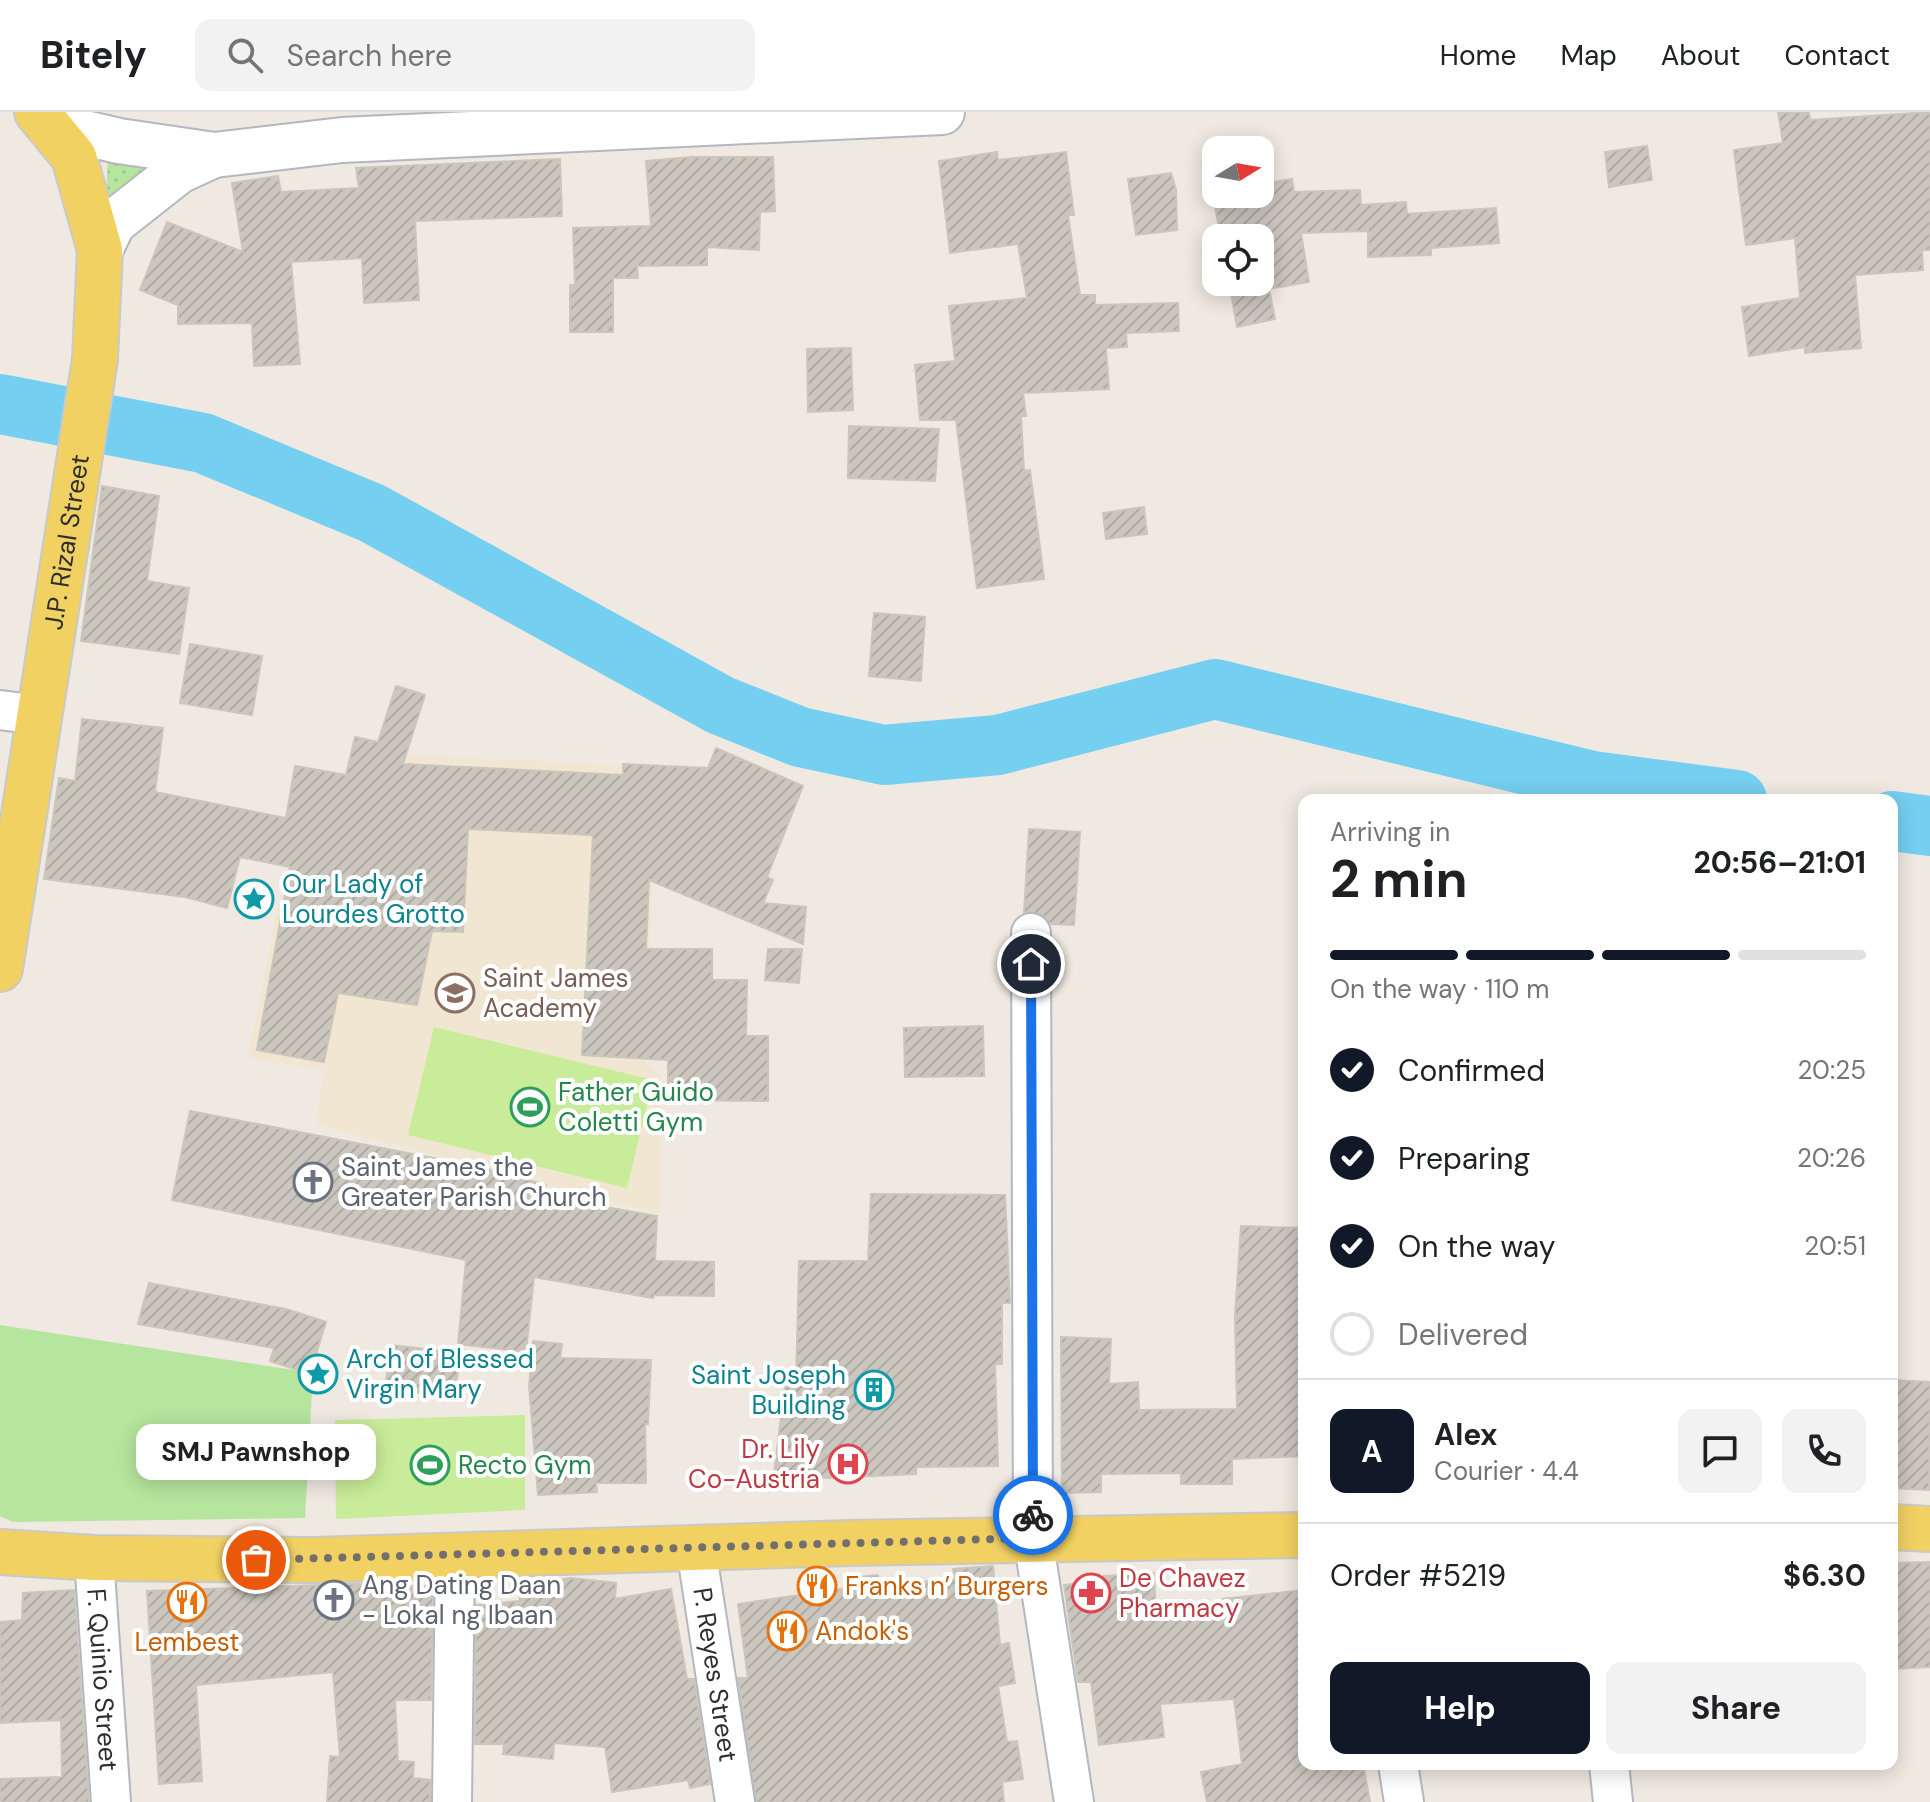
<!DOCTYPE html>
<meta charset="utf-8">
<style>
:root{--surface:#fff;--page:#f2f2f2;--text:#202124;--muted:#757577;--line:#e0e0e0;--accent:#111827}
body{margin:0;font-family:"DM Sans",sans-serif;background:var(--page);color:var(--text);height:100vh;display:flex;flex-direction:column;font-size:30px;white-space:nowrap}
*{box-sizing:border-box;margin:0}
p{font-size:26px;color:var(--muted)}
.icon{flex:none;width:44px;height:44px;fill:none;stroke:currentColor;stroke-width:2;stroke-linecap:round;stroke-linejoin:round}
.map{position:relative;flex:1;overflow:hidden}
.panel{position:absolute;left:1298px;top:682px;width:600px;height:976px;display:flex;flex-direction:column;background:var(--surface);border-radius:16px;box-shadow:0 4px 20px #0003}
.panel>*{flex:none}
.needle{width:52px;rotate:79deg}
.buttons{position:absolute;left:1202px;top:24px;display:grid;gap:16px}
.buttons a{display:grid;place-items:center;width:72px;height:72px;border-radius:16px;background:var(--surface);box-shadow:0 4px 20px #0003;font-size:40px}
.pin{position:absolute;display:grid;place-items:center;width:68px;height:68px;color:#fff;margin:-34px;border:4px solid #fff;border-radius:50%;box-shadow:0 2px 8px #0007}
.courier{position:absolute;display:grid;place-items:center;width:80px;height:80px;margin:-40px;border:6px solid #1a73e8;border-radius:50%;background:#fff;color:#222;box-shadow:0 2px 10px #0007}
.bubble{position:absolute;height:56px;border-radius:16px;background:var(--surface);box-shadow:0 4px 20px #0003;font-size:26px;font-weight:700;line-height:56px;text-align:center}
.summary em{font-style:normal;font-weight:700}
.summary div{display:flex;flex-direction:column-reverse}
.summary{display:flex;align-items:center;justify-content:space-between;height:136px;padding:0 32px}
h1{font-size:52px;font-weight:700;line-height:60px}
.bar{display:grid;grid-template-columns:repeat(4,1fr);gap:12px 8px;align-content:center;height:96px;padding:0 32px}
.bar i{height:10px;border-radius:6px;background:var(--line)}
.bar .active{background:var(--accent)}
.bar p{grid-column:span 4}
.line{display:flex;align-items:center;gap:20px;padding:0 32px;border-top:2px solid var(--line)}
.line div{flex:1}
.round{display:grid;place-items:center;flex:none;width:84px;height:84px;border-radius:16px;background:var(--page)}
ol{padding:0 32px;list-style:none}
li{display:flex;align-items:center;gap:24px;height:88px}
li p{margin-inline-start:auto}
li .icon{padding:8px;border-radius:50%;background:var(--accent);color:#fff;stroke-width:4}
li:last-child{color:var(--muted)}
li i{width:44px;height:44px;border:4px solid var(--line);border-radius:50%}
.cta{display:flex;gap:16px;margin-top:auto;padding:16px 32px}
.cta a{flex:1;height:92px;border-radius:16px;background:var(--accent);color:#fff;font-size:32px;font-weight:700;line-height:92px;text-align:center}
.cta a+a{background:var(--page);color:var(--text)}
header{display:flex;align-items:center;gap:48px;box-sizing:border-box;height:112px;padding:0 40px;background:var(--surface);border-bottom:2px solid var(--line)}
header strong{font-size:38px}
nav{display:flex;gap:44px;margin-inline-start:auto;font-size:28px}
.search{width:560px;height:72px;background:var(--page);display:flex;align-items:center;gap:20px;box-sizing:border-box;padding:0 28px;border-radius:16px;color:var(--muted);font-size:30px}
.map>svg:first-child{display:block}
.education{fill:#f0e6d1}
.grass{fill:url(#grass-dots)}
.park{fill:#b6e59e}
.pitch{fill:#c9ec9a}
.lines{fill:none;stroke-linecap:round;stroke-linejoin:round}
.river{stroke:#75cff0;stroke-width:60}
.building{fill:url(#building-hatch);stroke:#cbc5ba;stroke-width:2}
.street-casing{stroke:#b4b7c1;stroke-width:42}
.secondary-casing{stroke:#b4b7c1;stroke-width:48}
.primary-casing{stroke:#c9c9c9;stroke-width:48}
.street{stroke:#fff;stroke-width:38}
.secondary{stroke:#fff;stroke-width:44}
.primary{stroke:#f2d163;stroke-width:44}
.done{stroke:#726f6d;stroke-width:8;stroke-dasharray:0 14.4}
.route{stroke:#1a73e8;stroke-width:10}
.labels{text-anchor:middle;stroke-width:8;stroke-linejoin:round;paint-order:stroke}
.street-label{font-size:26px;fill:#2e2e2e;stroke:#fff}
.culture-label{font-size:26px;fill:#0d838f;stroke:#fff;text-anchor:start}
.education-label{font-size:26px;fill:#785e54;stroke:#fff;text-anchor:start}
.leisure-label{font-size:26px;fill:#27864d;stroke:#fff;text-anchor:start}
.worship-label{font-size:26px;fill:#5b616d;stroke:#fff;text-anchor:start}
.health-label{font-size:26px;fill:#be3a42;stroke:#fff;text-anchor:end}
.food-label{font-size:26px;fill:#c56008;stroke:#fff;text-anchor:start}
</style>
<header>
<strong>Bitely</strong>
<div class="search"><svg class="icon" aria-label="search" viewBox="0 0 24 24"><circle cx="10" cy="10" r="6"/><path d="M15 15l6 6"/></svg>Search here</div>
<nav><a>Home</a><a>Map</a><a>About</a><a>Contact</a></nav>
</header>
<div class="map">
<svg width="1930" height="1690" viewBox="0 0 1930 1690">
<defs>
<pattern id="grass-dots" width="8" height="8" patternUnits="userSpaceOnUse" patternTransform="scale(2)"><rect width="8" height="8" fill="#b6e59e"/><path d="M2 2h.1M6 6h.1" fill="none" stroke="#9dc588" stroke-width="1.8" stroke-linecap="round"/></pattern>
<pattern id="building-hatch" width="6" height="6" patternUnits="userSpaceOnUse" patternTransform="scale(2)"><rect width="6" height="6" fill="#cbc7bf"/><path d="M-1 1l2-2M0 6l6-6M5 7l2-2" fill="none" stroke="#afaba4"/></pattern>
</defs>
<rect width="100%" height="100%" fill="#efe9e1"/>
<polygon class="education" points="400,642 621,654 620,695 655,700 645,950 660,960 660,1102 316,1012 324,958 248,946 278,794 347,806"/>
<polygon class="grass" points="108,45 152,56 106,86"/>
<polygon class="park" points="0,1213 313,1261 305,1406 13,1410 0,1404"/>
<g class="pitch">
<polygon points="434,915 653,968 627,1076 408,1023"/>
<polygon points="525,1303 525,1398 336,1407 335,1308"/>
</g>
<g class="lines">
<g class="river">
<polyline points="0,292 203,331 372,401 720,593 800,625 884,643 998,633 1215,577 1592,669 1737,688"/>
<polyline points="1892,709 1930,714"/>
</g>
</g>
<g class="building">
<polygon points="1778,0 1809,0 1810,8 1930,0 1930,138 1922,138 1923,158 1855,163 1861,236 1805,241 1805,235 1749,244 1742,195 1800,186 1795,126 1746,133 1734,38 1783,31"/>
<polygon points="1647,34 1652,68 1609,75 1605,40"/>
<polygon points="997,40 998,48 1066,40 1074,103 1068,103 1080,183 1095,183 1095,193 1178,191 1179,219 1126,221 1127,235 1106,236 1109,277 1023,281 1026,304 1021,304 1024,359 1030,358 1044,467 977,476 956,308 920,308 915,253 955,249 949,194 1027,186 1018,132 950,141 939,49"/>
<polygon points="691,45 773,45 775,99 760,100 759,138 707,135 707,153 637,154 638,166 613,166 613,220 570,220 570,173 575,173 573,116 651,114 646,49"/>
<polygon points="560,47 562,104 415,109 419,188 364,191 362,146 291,150 300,252 254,254 252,211 178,212 178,193 140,178 167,110 243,140 232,71 278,64 281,80 359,76 356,56"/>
<polygon points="1171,61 1176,78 1177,118 1136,123 1128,67"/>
<polygon points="1292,67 1294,80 1360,78 1361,93 1406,90 1407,102 1496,96 1499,131 1431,136 1431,143 1368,145 1368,119 1301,121 1309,170 1269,177 1275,207 1237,215 1229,170 1260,170 1260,126 1221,126 1212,80 1260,82 1260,72"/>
<polygon points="851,236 853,298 808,300 807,237"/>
<polygon points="849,314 939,317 935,369 848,366"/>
<polygon points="102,374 159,384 147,469 189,476 179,542 81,529"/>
<polygon points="1144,395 1147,422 1106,427 1103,401"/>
<polygon points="874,501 925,505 921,569 869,564"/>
<polygon points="190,532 262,544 252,603 180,591"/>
<polygon points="396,574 425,583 403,652 623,663 623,652 708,656 716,636 803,674 767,765 773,768 763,791 806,795 803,832 649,768 646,837 712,837 712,868 747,868 746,924 768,924 768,989 668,988 668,948 582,943 593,723 468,717 463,820 432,819 417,893 338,881 324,950 257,938 290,755 240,745 227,796 185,785 44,767 59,666 75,669 82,607 163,616 155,680 286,706 295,654 346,663 355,625 378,630"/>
<polygon points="1029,717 1080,720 1074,813 1051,812 1041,802 1024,801"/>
<polygon points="768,837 802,837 799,871 765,868"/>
<polygon points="983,914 984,964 905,965 904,916"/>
<polygon points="190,999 480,1055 546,1073 543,1084 657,1104 655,1149 714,1150 714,1184 654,1183 653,1186 534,1165 526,1240 458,1232 466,1148 172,1088"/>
<polygon points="871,1082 1005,1083 1010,1191 1002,1191 1002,1252 995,1252 998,1354 916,1355 916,1362 828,1366 774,1361 785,1273 796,1272 799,1149 868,1149"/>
<polygon points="1241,1114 1304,1116 1304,1344 1232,1347 1232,1372 1181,1372 1181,1361 1101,1362 1101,1380 1062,1381 1061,1225 1111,1227 1109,1272 1138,1270 1139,1298 1237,1297 1235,1203"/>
<polygon points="149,1171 286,1197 326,1210 310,1262 270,1249 274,1236 138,1212"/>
<polygon points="533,1229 562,1232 560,1246 651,1248 648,1312 645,1312 646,1371 596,1371 597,1380 538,1383 529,1274"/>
<polygon points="391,1233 460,1241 455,1285 385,1277"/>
<polygon points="1892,1268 1930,1270 1929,1378 1893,1376 1896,1319 1892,1319"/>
<polygon points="1930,1450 1930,1555 1892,1557 1892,1451"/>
<polygon points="993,1454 1000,1533 1009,1531 1015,1571 998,1574 1007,1630 1017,1629 1023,1667 1002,1670 1004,1690 756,1690 738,1566 748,1566 738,1492 848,1476 847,1466 878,1463 879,1475 954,1466 953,1457"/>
<polygon points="1154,1461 1156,1503 1225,1500 1223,1487 1304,1478 1304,1652 1363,1652 1370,1690 1207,1690 1201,1660 1242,1652 1234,1587 1160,1592 1164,1625 1099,1633 1091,1570 1078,1570 1064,1473 1104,1469 1104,1464"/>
<polygon points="571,1466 616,1471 615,1487 671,1477 687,1567 694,1567 710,1672 690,1676 688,1668 612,1680 605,1635 554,1631 553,1647 503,1642 504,1632 475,1632 476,1493 520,1489 518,1473"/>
<polygon points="377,1471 377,1474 433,1474 431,1588 395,1588 398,1649 414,1650 413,1666 430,1668 430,1690 327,1690 330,1644 340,1645 333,1560 196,1573 202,1669 159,1672 147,1479"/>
<polygon points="74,1478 89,1690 0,1690 0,1667 62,1665 61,1608 0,1611 0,1510 22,1508 23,1481"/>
</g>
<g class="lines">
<defs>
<g id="street">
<polyline points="0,598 40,603"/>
<polyline points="1031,821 1033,1426 1074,1690"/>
<path id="s1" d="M696 1436 735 1690"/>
<path id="s2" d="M94 1446 111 1690"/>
<polyline points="1398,1652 1404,1690"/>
<polyline points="1609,1652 1613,1690"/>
<polyline points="452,1690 455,1444"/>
</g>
<g id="secondary">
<polyline points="50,13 119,29 214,43 342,28 942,0"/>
<polyline points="100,138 113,111 179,59 214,43"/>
</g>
<g id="primary">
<path id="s3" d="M0 857 95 247 100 138 74 45 37 0"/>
<polyline points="1892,1415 1930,1417"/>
<polyline points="0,1440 94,1446 313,1448 849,1431 1304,1423"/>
</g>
</defs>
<use href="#street" class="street-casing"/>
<use href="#secondary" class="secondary-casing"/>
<use href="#primary" class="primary-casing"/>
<use href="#street" class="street"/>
<use href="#secondary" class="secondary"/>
<use href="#primary" class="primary"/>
</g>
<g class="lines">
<polyline class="done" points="256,1448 1033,1426 1033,1403"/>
<polyline class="route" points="1031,852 1033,1403"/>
</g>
<defs>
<symbol id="sight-ring" viewBox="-11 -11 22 22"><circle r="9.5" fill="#fff" stroke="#0f9aa8" stroke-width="1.5"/><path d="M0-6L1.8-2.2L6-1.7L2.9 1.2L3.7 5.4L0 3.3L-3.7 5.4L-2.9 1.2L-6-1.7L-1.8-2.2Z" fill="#0f9aa8"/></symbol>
<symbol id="school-ring" viewBox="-11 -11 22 22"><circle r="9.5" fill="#fff" stroke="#8d6e63" stroke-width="1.5"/><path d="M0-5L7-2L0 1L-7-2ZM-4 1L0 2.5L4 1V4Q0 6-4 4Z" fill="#8d6e63"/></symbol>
<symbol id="stadium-ring" viewBox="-11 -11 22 22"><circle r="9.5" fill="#fff" stroke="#2e9e5b" stroke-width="1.5"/><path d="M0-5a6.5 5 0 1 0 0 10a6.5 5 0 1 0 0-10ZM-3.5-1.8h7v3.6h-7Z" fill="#2e9e5b"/></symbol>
<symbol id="church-ring" viewBox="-11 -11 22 22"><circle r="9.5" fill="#fff" stroke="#6b7280" stroke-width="1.5"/><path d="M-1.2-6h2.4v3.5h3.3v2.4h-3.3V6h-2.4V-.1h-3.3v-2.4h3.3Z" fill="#6b7280"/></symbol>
<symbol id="building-ring" viewBox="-11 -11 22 22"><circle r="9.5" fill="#fff" stroke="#0f9aa8" stroke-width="1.5"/><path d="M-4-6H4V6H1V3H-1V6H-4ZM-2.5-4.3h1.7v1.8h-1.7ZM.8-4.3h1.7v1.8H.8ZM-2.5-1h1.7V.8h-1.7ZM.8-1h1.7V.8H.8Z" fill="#0f9aa8"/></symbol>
<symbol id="hospital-ring" viewBox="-11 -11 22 22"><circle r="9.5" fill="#fff" stroke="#e0444e" stroke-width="1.5"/><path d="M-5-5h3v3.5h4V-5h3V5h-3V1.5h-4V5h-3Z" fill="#e0444e"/></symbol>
<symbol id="restaurant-ring" viewBox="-11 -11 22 22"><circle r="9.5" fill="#fff" stroke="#e8710a" stroke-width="1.5"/><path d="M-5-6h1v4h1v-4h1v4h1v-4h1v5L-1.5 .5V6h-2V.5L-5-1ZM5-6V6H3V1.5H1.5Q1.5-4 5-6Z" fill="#e8710a"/></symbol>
<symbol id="pharmacy-ring" viewBox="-11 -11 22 22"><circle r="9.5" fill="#fff" stroke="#e0444e" stroke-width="1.5"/><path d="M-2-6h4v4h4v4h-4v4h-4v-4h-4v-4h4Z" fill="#e0444e"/></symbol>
</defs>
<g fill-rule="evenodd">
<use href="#sight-ring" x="232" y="765" width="44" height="44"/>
<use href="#school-ring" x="433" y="859" width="44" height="44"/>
<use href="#stadium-ring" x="508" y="973" width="44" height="44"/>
<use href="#church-ring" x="291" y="1048" width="44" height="44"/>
<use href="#sight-ring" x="296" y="1240" width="44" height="44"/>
<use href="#building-ring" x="852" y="1256" width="44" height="44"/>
<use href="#hospital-ring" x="826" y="1330" width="44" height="44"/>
<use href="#stadium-ring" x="408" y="1331" width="44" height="44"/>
<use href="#restaurant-ring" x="795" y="1452" width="44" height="44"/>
<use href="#pharmacy-ring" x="1069" y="1459" width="44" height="44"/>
<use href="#church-ring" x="312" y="1466" width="44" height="44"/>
<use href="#restaurant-ring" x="165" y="1468" width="44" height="44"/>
<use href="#restaurant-ring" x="765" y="1497" width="44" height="44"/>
</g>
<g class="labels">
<g class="street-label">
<text dy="9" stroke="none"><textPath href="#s3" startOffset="432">J.P. Rizal Street</textPath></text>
<text dy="9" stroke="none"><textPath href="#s1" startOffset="128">P. Reyes Street</textPath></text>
<text dy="9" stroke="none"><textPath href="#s2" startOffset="122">F. Quinio Street</textPath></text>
</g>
<g class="culture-label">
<text x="282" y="781">Our Lady of<tspan x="282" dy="30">Lourdes Grotto</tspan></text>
<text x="346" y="1256">Arch of Blessed<tspan x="346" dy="30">Virgin Mary</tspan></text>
<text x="846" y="1272" text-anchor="end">Saint Joseph<tspan x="846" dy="30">Building</tspan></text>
</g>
<g class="education-label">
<text x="483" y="875">Saint James<tspan x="483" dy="30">Academy</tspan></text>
</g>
<g class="leisure-label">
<text x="558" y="989">Father Guido<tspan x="558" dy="30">Coletti Gym</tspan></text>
<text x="458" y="1362">Recto Gym</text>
</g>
<g class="worship-label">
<text x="341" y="1064">Saint James the<tspan x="341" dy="30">Greater Parish Church</tspan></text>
<text x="362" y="1482">Ang Dating Daan<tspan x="362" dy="30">- Lokal ng Ibaan</tspan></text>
</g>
<g class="health-label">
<text x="820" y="1346">Dr. Lily<tspan x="820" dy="30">Co-Austria</tspan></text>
<text x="1119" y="1475" text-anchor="start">De Chavez<tspan x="1119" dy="30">Pharmacy</tspan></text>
</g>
<g class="food-label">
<text x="845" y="1483">Franks n’ Burgers</text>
<text x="815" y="1528">Andok's</text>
<text x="187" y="1539" text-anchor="middle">Lembest</text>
</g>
</g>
</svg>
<div class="buttons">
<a><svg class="needle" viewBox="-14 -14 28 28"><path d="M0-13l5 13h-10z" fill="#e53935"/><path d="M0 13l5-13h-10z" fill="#757577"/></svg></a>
<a><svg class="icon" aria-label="locate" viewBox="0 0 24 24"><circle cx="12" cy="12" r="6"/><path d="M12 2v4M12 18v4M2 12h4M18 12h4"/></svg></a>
</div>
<div class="pin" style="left:256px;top:1448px;background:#ea580c"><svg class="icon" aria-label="bag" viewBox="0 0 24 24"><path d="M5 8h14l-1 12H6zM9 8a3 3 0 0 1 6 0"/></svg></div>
<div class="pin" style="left:1031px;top:852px;background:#1f2937"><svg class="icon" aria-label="home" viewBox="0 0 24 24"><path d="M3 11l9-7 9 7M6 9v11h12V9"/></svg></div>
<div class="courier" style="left:1033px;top:1403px"><svg class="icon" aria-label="bike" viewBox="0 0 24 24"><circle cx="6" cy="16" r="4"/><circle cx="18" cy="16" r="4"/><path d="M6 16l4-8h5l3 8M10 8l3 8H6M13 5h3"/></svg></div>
<div class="bubble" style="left:136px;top:1312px;width:240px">SMJ Pawnshop</div>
<section class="panel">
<div class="summary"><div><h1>2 min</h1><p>Arriving in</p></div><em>20:56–21:01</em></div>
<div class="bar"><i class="active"></i><i class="active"></i><i class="active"></i><i></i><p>On the way · 110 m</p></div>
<ol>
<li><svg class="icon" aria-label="check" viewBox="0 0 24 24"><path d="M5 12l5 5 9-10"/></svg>Confirmed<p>20:25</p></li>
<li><svg class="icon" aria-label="check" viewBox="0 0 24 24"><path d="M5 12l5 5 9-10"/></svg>Preparing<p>20:26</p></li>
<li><svg class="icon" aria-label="check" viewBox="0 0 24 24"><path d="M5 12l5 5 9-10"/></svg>On the way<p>20:51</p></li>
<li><i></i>Delivered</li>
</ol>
<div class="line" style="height:144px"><b class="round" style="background:var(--accent);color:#fff">A</b><div><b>Alex</b><p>Courier · 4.4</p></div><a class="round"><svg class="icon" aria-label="chat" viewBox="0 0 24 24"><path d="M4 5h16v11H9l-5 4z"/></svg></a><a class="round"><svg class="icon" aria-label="phone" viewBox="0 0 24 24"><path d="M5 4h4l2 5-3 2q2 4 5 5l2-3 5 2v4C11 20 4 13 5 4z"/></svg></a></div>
<div class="line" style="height:104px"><div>Order #5219</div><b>$6.30</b></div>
<div class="cta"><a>Help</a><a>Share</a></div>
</section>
</div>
